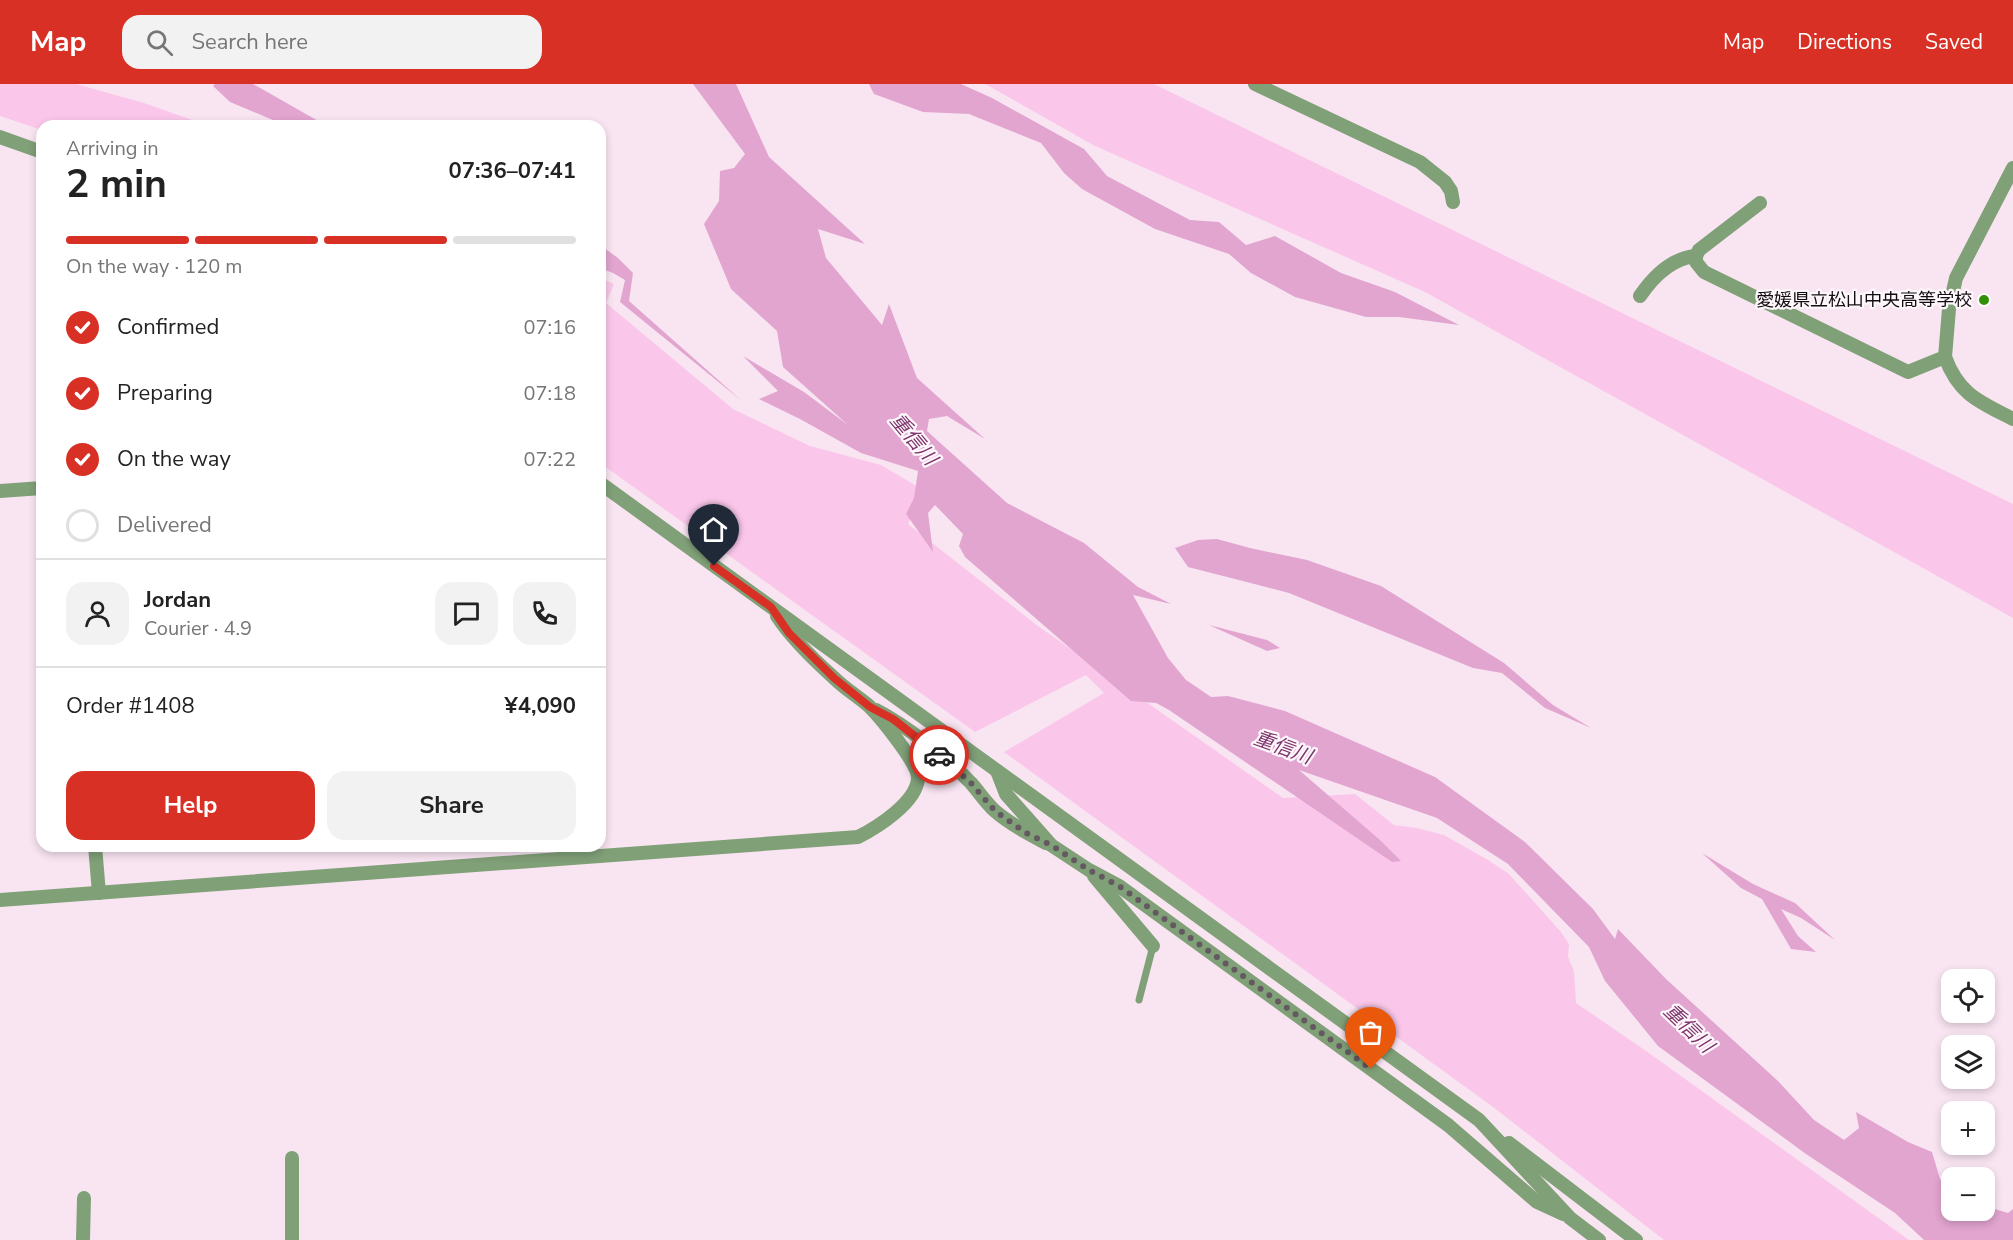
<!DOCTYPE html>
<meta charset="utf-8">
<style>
:root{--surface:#fff;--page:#f2f2f2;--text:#222;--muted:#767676;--line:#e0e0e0;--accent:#d93025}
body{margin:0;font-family:"Nunito Sans","Noto Sans JP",sans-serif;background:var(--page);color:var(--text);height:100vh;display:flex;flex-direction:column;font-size:22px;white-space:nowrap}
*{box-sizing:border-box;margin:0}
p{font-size:20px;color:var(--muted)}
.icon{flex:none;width:33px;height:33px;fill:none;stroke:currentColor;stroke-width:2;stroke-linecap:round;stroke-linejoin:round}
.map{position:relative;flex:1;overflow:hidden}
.panel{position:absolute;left:36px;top:36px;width:570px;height:732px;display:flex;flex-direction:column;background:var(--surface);border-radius:18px;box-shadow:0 3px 9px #0003}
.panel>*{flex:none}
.tools{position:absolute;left:1941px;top:885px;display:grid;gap:12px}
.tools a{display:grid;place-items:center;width:54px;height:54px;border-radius:12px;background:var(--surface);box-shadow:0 3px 9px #0003;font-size:30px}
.pin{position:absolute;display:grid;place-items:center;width:51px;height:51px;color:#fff;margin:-62px -26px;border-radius:50% 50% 50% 0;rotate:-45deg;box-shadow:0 0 6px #0007}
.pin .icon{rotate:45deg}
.courier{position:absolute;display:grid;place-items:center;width:60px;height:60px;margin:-30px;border:4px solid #d93025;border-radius:50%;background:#fff;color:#222;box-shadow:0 2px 8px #0007}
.head em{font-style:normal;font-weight:700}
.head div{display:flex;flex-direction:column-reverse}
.head{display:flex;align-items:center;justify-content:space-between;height:102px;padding:0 30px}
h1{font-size:39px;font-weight:700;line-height:45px}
.bar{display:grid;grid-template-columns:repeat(4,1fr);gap:9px 6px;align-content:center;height:72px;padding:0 30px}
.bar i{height:8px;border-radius:4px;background:var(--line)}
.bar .on{background:var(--accent)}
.bar p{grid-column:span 4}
.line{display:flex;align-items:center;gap:15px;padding:0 30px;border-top:2px solid var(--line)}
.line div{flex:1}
.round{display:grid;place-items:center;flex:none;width:63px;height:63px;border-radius:18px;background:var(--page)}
ol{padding:0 30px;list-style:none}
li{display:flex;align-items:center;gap:18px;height:66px}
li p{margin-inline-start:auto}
li .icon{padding:6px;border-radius:50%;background:var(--accent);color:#fff;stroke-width:4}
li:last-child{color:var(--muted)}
li i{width:33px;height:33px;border:3px solid var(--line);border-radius:50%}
.button{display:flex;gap:12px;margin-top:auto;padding:12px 30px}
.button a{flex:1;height:69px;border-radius:18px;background:var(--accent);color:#fff;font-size:24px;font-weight:700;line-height:69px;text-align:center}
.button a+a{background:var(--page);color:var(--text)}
header{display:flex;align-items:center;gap:36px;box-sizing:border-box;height:84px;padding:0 30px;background:var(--accent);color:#fff}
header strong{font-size:28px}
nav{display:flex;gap:33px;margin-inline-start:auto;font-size:21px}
.search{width:420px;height:54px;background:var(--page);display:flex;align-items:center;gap:15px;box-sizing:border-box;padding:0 21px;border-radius:18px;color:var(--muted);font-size:22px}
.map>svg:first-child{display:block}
.green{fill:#fac7ea}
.water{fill:#e2a5d0}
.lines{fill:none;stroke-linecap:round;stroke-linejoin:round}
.lane{stroke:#80a078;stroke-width:7}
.street{stroke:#80a078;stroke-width:14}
.done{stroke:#645960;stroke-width:6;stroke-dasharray:0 10.8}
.route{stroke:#d93025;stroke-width:8}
.poi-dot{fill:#329006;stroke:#fef7fc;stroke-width:2}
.labels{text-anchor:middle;stroke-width:4.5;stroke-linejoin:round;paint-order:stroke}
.poi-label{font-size:18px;fill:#130d11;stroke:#fef7fc;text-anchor:end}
.water-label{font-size:20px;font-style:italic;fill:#7e366d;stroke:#fef7fc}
</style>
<header>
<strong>Map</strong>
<div class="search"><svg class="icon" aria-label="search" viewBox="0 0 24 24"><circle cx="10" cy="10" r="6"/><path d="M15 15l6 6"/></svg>Search here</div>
<nav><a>Map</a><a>Directions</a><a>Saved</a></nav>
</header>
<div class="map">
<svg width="2013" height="1156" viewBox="0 0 2013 1156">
<rect width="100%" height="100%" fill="#f9e5f2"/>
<g class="green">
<polygon points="0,0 76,0 144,19 209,42 42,42 42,46 0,32"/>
<polygon points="985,0 1154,0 2013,420 2013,534 1425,208 1095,62"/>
<polygon points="600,194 614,200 606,219 733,325 810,362 881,381 925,407 908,440 1038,542 1283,714 1355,710 1394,741 1417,744 1444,751 1488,776 1508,789 1561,848 1569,860 1568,873 1574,887 1576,919 1649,969 1909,1156 1664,1156 1493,1023 1004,668 1104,609 1086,591 975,648 600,379"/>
</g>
<g class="water">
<polygon points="215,0 253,0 327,42 287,42 230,18 213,2"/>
<polygon points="693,0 736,0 769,73 865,160 818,145 826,174 882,241 889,220 917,294 985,355 947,332 929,335 927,347 1007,419 1084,459 1138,503 1171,520 1133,511 1168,574 1186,596 1198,604 1211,613 1228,612 1285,627 1435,693 1525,758 1593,825 1615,855 1618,845 1666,895 1778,997 1814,1036 1844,1056 1859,1044 1856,1028 1908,1058 1932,1068 1940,1095 1951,1105 1952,1126 1984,1126 1985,1122 2008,1129 2013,1125 2013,1156 1924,1156 1895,1129 1806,1070 1658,962 1605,897 1589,863 1508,780 1437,734 1299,686 1380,756 1401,777 1392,778 1169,626 1156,619 1131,617 965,473 959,462 963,450 935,421 928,429 933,468 906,430 914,414 918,387 861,369 800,335 759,315 778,307 743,272 804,308 848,341 783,283 777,247 731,205 704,140 719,117 720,87 734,84 745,70"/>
<polygon points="869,0 961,0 992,14 1084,65 1107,92 1190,136 1219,138 1246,161 1275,152 1341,189 1395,208 1459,241 1399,233 1366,233 1295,213 1251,189 1229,170 1155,145 1082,105 1064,89 1041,59 969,30 923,28 874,10"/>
<polygon points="600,161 618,174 633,189 629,217 742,317 620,218 625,196 613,189 600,184"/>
<polygon points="1217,455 1250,464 1307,476 1381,502 1504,579 1553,621 1591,644 1545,624 1502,589 1473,584 1289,509 1188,483 1175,464 1198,456"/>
<polygon points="1209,541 1267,556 1280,564 1267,567"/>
<polygon points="1702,769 1753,800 1795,819 1835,856 1801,834 1781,825 1798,852 1816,868 1791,865 1762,815 1741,804"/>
</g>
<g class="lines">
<polyline class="lane" points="1139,916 1153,862"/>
<g class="street">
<polyline points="1255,0 1420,78 1445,98 1451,107 1453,118"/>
<polyline points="0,53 42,68"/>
<polyline points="1696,172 1699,166 1760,119"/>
<path d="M1640 212C1653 193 1672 174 1696 172V178L1704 188 1908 288 1945 273 1949 225 1956 194 2013 84"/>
<path d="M1945 273C1959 311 1980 318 2013 335"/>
<polyline points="600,399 1479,1036 1570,1134 1599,1156"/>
<polyline points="0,407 42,404"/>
<path d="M876 626C907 642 947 674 971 699 979 708 986 719 995 727 1010 740 1029 750 1046 759"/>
<polyline points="997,687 1006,710 1051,761 1089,786 1119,802 1448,1041 1537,1118 1563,1130"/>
<polyline points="95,762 99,809"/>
<polyline points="1094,792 1153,862"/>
<path d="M0 816 858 753C878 743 917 718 918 694 918 679 880 633 869 622 857 612 844 604 833 593 813 575 792 555 777 532"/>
<polyline points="1509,1059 1636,1156"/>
<polyline points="83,1156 84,1114"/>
<polyline points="292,1156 292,1074"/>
</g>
</g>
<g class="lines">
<polyline class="done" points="939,671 970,698 995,727 1026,749 1051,761 1089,786 1119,802 1371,985"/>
<polyline class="route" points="714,482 771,523 789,549 834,594 870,623 893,635 939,671"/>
</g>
<circle class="poi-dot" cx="1984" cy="216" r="6"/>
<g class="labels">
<g class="poi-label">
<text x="1972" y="222">愛媛県立松山中央高等学校</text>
</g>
<g class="water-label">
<text transform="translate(914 355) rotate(50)" y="7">重信川</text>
<text transform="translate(1283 663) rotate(20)" y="7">重信川</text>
<text transform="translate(1689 944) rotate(44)" y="7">重信川</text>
</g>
</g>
</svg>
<div class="tools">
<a><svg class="icon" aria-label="locate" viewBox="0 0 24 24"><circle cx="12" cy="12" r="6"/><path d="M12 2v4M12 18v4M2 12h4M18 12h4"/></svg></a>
<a><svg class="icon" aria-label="layers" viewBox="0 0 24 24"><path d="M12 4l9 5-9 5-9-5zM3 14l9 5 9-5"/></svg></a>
<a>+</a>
<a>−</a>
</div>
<div class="pin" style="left:1371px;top:985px;background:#ea580c"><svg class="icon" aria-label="bag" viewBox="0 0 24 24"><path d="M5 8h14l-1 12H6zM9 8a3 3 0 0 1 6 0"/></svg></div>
<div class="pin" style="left:714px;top:482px;background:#1f2937"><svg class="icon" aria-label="home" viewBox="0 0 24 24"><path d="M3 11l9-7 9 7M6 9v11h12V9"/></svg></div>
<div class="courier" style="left:939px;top:671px"><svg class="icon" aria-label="car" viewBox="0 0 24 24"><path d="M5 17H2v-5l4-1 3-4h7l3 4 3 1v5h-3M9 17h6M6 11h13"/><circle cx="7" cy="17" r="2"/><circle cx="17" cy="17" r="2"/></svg></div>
<section class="panel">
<div class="head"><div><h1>2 min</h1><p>Arriving in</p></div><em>07:36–07:41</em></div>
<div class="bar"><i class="on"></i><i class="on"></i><i class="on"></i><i></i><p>On the way · 120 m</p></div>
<ol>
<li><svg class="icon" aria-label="check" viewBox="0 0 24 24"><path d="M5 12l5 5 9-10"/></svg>Confirmed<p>07:16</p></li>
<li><svg class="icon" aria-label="check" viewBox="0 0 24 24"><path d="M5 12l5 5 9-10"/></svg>Preparing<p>07:18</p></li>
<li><svg class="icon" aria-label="check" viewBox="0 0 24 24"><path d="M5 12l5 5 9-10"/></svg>On the way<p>07:22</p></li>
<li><i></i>Delivered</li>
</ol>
<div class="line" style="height:108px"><a class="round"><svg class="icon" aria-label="person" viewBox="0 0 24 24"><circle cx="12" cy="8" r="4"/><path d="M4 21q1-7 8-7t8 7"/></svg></a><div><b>Jordan</b><p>Courier · 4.9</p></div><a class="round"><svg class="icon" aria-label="chat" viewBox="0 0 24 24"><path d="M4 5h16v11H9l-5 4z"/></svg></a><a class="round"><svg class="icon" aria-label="phone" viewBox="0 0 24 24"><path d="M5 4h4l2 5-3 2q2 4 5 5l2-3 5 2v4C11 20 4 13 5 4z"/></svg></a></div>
<div class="line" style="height:78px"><div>Order #1408</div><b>¥4,090</b></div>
<div class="button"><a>Help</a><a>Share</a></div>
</section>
</div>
